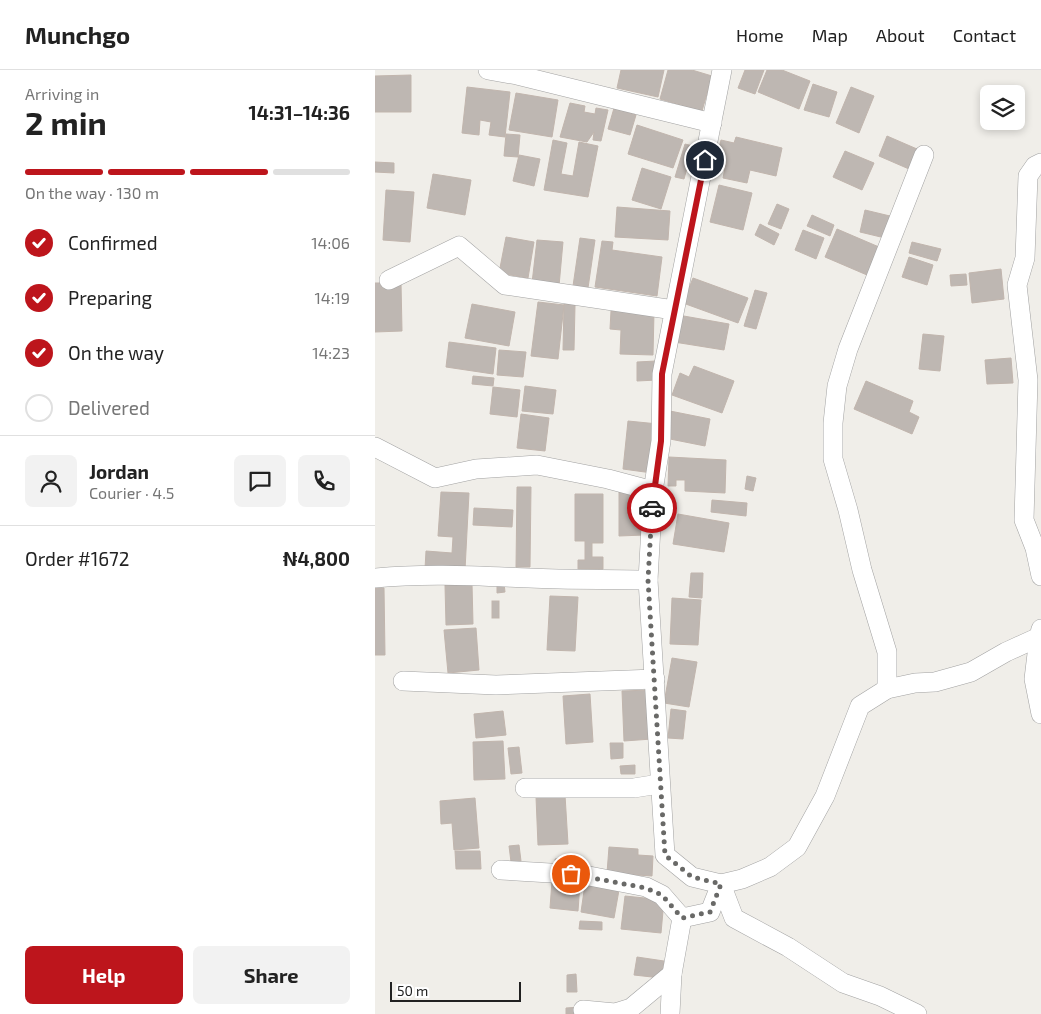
<!DOCTYPE html>
<meta charset="utf-8">
<style>
:root{--surface:#fff;--page:#f2f2f2;--text:#222;--muted:#767676;--line:#e0e0e0;--accent:#bd151c}
body{margin:0;font-family:"Exo 2",sans-serif;background:var(--page);color:var(--text);height:100vh;display:flex;flex-direction:column;font-size:19px;white-space:nowrap}
*{box-sizing:border-box;margin:0}
p{font-size:16px;color:var(--muted)}
.icon{flex:none;width:28px;height:28px;fill:none;stroke:currentColor;stroke-width:2;stroke-linecap:round;stroke-linejoin:round}
.map{position:relative;flex:1;overflow:hidden}
.panel{display:flex;flex-direction:column;background:var(--surface);width:375px}
.panel>*{flex:none}
.fabs{position:absolute;left:605px;top:15px;display:grid;gap:10px}
.fabs a{display:grid;place-items:center;width:45px;height:45px;border-radius:8px;background:var(--surface);box-shadow:0 2px 8px #0003;font-size:25px}
.scale{position:absolute;left:15px;bottom:12px;width:131px;box-sizing:border-box;padding-left:5px;border:2px solid #212121;border-top:0;font-size:14px;line-height:18px;white-space:nowrap;color:#212121;-webkit-text-stroke:4px #fff;paint-order:stroke}
.pin{position:absolute;display:grid;place-items:center;width:42px;height:42px;color:#fff;margin:-21px;border:2px solid #fff;border-radius:50%;box-shadow:0 1px 5px #0007}
.courier{position:absolute;display:grid;place-items:center;width:50px;height:50px;margin:-25px;border:4px solid #bd151c;border-radius:50%;background:#fff;color:#222;box-shadow:0 1px 6px #0007}
.summary em{font-style:normal;font-weight:700}
.summary div{display:flex;flex-direction:column-reverse}
.summary{display:flex;align-items:center;justify-content:space-between;height:85px;padding:0 25px}
h1{font-size:32px;font-weight:700;line-height:38px}
.bar{display:grid;grid-template-columns:repeat(4,1fr);gap:8px 5px;align-content:center;height:60px;padding:0 25px}
.bar i{height:6px;border-radius:4px;background:var(--line)}
.bar .active{background:var(--accent)}
.bar p{grid-column:span 4}
.line{display:flex;align-items:center;gap:12px;padding:0 25px;border-top:1px solid var(--line)}
.line div{flex:1}
.round{display:grid;place-items:center;flex:none;width:52px;height:52px;border-radius:8px;background:var(--page)}
ol{padding:0 25px;list-style:none}
li{display:flex;align-items:center;gap:15px;height:55px}
li p{margin-inline-start:auto}
li .icon{padding:5px;border-radius:50%;background:var(--accent);color:#fff;stroke-width:4}
li:last-child{color:var(--muted)}
li i{width:28px;height:28px;border:2px solid var(--line);border-radius:50%}
.action{display:flex;gap:10px;margin-top:auto;padding:10px 25px}
.action a{flex:1;height:58px;border-radius:8px;background:var(--accent);color:#fff;font-size:20px;font-weight:700;line-height:58px;text-align:center}
.action a+a{background:var(--page);color:var(--text)}
header{display:flex;align-items:center;gap:30px;box-sizing:border-box;height:70px;padding:0 25px;background:var(--surface);border-bottom:1px solid var(--line)}
header strong{font-size:24px}
nav{display:flex;gap:28px;margin-inline-start:auto;font-size:18px}
main{display:flex;flex:1;min-height:0}
.map>svg:first-child{display:block}
.building{fill:#beb7b2;stroke:#c1b5ad}
.lines{fill:none;stroke-linecap:round;stroke-linejoin:round}
.street-casing{stroke:#a2a2a2;stroke-width:20}
.street{stroke:#fff;stroke-width:19}
.done{stroke:#696967;stroke-width:5;stroke-dasharray:0 9}
.route{stroke:#bd151c;stroke-width:6}
</style>
<header>
<strong>Munchgo</strong>
<nav><a>Home</a><a>Map</a><a>About</a><a>Contact</a></nav>
</header>
<main>
<section class="panel">
<div class="summary"><div><h1>2 min</h1><p>Arriving in</p></div><em>14:31–14:36</em></div>
<div class="bar"><i class="active"></i><i class="active"></i><i class="active"></i><i></i><p>On the way · 130 m</p></div>
<ol>
<li><svg class="icon" aria-label="check" viewBox="0 0 24 24"><path d="M5 12l5 5 9-10"/></svg>Confirmed<p>14:06</p></li>
<li><svg class="icon" aria-label="check" viewBox="0 0 24 24"><path d="M5 12l5 5 9-10"/></svg>Preparing<p>14:19</p></li>
<li><svg class="icon" aria-label="check" viewBox="0 0 24 24"><path d="M5 12l5 5 9-10"/></svg>On the way<p>14:23</p></li>
<li><i></i>Delivered</li>
</ol>
<div class="line" style="height:90px"><a class="round"><svg class="icon" aria-label="person" viewBox="0 0 24 24"><circle cx="12" cy="8" r="4"/><path d="M4 21q1-7 8-7t8 7"/></svg></a><div><b>Jordan</b><p>Courier · 4.5</p></div><a class="round"><svg class="icon" aria-label="chat" viewBox="0 0 24 24"><path d="M4 5h16v11H9l-5 4z"/></svg></a><a class="round"><svg class="icon" aria-label="phone" viewBox="0 0 24 24"><path d="M5 4h4l2 5-3 2q2 4 5 5l2-3 5 2v4C11 20 4 13 5 4z"/></svg></a></div>
<div class="line" style="height:65px"><div>Order #1672</div><b>₦4,800</b></div>
<div class="action"><a>Help</a><a>Share</a></div>
</section>
<div class="map">
<svg width="666" height="944" viewBox="0 0 666 944">
<rect width="100%" height="100%" fill="#f0eee9"/>
<g class="building">
<polygon points="246,0 289,0 283,27 242,18"/>
<polygon points="293,0 317,0 337,6 327,41 285,29"/>
<polygon points="370,0 389,0 380,24 363,18"/>
<polygon points="392,0 407,0 435,11 424,39 383,22"/>
<polygon points="36,5 36,42 0,42 0,6"/>
<polygon points="438,14 462,22 454,47 429,40"/>
<polygon points="92,17 135,22 130,67 114,65 116,52 105,50 104,65 87,63"/>
<polygon points="476,17 499,26 484,63 461,53"/>
<polygon points="141,23 183,30 177,67 134,60"/>
<polygon points="195,33 210,36 209,42 220,44 221,38 233,40 226,71 218,70 219,62 212,72 185,67"/>
<polygon points="239,38 261,45 255,65 233,59"/>
<polygon points="262,55 308,70 298,98 253,84"/>
<polygon points="131,64 145,65 143,87 129,86"/>
<polygon points="512,66 542,79 534,99 504,86"/>
<polygon points="361,67 407,78 401,106 375,100 372,113 348,108 351,93 341,91 346,70 359,73"/>
<polygon points="178,70 192,73 186,104 198,106 204,72 223,76 213,127 169,120"/>
<polygon points="310,74 318,76 309,109 300,107"/>
<polygon points="470,81 499,93 487,120 458,107"/>
<polygon points="144,85 165,89 159,116 138,111"/>
<polygon points="0,92 19,93 19,103 0,102"/>
<polygon points="267,98 296,107 286,139 257,130"/>
<polygon points="58,104 96,110 90,145 52,138"/>
<polygon points="344,115 377,123 368,160 335,152"/>
<polygon points="11,120 39,122 35,172 8,170"/>
<polygon points="402,134 414,139 406,159 393,154"/>
<polygon points="242,137 295,141 293,170 240,167"/>
<polygon points="490,140 515,146 510,168 485,162"/>
<polygon points="437,145 459,155 455,166 432,156"/>
<polygon points="385,154 404,164 399,175 380,165"/>
<polygon points="462,159 504,177 492,205 450,187"/>
<polygon points="428,160 449,168 441,189 420,180"/>
<polygon points="131,167 159,172 153,208 124,203"/>
<polygon points="205,168 220,170 213,218 198,216"/>
<polygon points="162,170 188,172 184,216 157,213"/>
<polygon points="227,171 238,172 237,180 287,187 282,226 220,217"/>
<polygon points="537,172 566,179 562,191 534,183"/>
<polygon points="534,187 558,195 552,215 527,207"/>
<polygon points="626,199 629,229 597,233 594,203"/>
<polygon points="591,204 592,215 576,216 575,205"/>
<polygon points="318,208 373,228 363,253 308,233"/>
<polygon points="0,213 26,213 27,261 0,262"/>
<polygon points="380,220 392,223 381,259 369,256"/>
<polygon points="163,232 189,235 183,289 156,286"/>
<polygon points="97,234 140,242 134,276 90,268"/>
<polygon points="189,234 200,235 199,280 188,280"/>
<polygon points="236,241 279,242 278,285 245,284 246,260 235,259"/>
<polygon points="303,245 354,254 349,280 299,272"/>
<polygon points="548,264 569,266 565,301 544,299"/>
<polygon points="74,272 121,278 118,304 71,297"/>
<polygon points="124,280 151,282 148,307 122,305"/>
<polygon points="636,288 638,313 612,314 610,290"/>
<polygon points="281,291 282,310 262,311 262,292"/>
<polygon points="319,296 359,311 347,343 297,325 305,303 314,307"/>
<polygon points="98,306 119,308 118,316 97,314"/>
<polygon points="491,311 538,331 534,342 544,347 537,364 479,339"/>
<polygon points="150,316 181,320 178,344 147,341"/>
<polygon points="118,317 145,320 142,347 115,344"/>
<polygon points="295,341 335,349 330,376 290,368"/>
<polygon points="146,344 174,348 170,381 142,378"/>
<polygon points="253,351 283,354 277,403 248,399"/>
<polygon points="294,387 351,390 350,423 310,421 310,410 301,410 301,416 293,416"/>
<polygon points="372,406 381,408 378,421 370,419"/>
<polygon points="142,417 156,417 155,497 141,497"/>
<polygon points="66,422 94,423 90,500 50,499 51,481 77,483 78,467 63,466"/>
<polygon points="244,422 269,422 269,465 244,466"/>
<polygon points="200,424 228,424 228,473 217,473 217,487 228,487 228,499 203,499 203,490 210,490 210,471 200,471"/>
<polygon points="337,430 372,433 371,446 336,442"/>
<polygon points="99,438 138,440 137,457 98,455"/>
<polygon points="303,444 354,453 349,482 298,474"/>
<polygon points="316,503 328,503 327,528 314,527"/>
<polygon points="122,513 129,513 130,522 122,523"/>
<polygon points="97,514 98,554 71,555 70,515"/>
<polygon points="0,518 9,518 10,585 0,585"/>
<polygon points="175,526 203,527 200,581 172,580"/>
<polygon points="297,528 326,530 323,575 295,574"/>
<rect x="117" y="531" width="7" height="17"/>
<polygon points="101,558 104,600 73,603 69,560"/>
<polygon points="297,588 322,592 314,637 289,633"/>
<polygon points="275,620 277,669 249,671 247,621"/>
<polygon points="215,624 218,672 191,674 188,626"/>
<polygon points="296,639 311,641 308,669 293,668"/>
<polygon points="128,641 131,665 101,668 99,644"/>
<polygon points="128,671 130,709 99,710 98,672"/>
<polygon points="235,673 248,673 248,688 236,689"/>
<polygon points="144,677 147,703 136,704 133,678"/>
<polygon points="260,695 260,704 246,704 245,696"/>
<polygon points="190,725 193,774 163,775 161,727"/>
<polygon points="100,728 104,778 79,780 77,753 66,754 65,731"/>
<polygon points="144,775 146,791 136,792 134,776"/>
<polygon points="234,777 263,779 263,785 278,786 277,806 232,803"/>
<polygon points="80,781 105,781 106,799 81,799"/>
<polygon points="194,788 194,799 181,799 180,789"/>
<polygon points="177,811 205,813 203,841 175,838"/>
<polygon points="210,814 244,820 239,848 206,842"/>
<polygon points="250,826 289,830 286,863 246,859"/>
<polygon points="205,851 227,852 227,860 204,859"/>
<polygon points="262,887 289,891 286,908 259,905"/>
<polygon points="201,904 202,922 192,922 192,905"/>
<polygon points="205,937 205,944 191,944 191,938"/>
</g>
<g class="lines">
<defs>
<g id="street">
<polyline points="113,0 142,5 337,53"/>
<polyline points="347,0 287,304 286,371 278,421 273,510 290,785 317,807 346,814 359,848 413,877 468,913 505,926 542,944"/>
<polyline points="666,93 660,96 653,106 650,188 642,215 653,310 649,450 660,478 666,506"/>
<polyline points="14,210 84,176 130,215 299,240"/>
<polyline points="0,377 60,408 101,399 162,395 233,409 278,421"/>
<path d="M0 508C52 503 102 506 154 508 193 510 233 509 273 510"/>
<polyline points="664,567 659,609 666,644"/>
<polyline points="28,611 121,615 280,609"/>
<polyline points="512,619 512,582 487,500 473,440 458,389 458,353 462,316 473,279 549,85"/>
<polyline points="150,718 259,718 284,714"/>
<polyline points="126,800 209,805 271,817 287,825 307,848 335,842 346,814 367,809 395,797 422,777 450,726 485,636 512,619 540,613 560,612 596,602 631,582 664,567 666,559"/>
<polyline points="208,940 240,943 256,938 297,904"/>
<polyline points="295,944 297,904 307,848"/>
</g>
</defs>
<use href="#street" class="street-casing"/>
<use href="#street" class="street"/>
</g>
<g class="lines">
<polyline class="done" points="196,804 271,818 287,825 307,848 335,842 346,814 317,807 290,785 273,510 277,438"/>
<polyline class="route" points="277,438 286,371 287,304 330,90"/>
</g>
</svg>
<div class="fabs">
<a><svg class="icon" aria-label="layers" viewBox="0 0 24 24"><path d="M12 4l9 5-9 5-9-5zM3 14l9 5 9-5"/></svg></a>
</div>
<div class="scale">50 m</div>
<div class="pin" style="left:196px;top:804px;background:#ea580c"><svg class="icon" aria-label="bag" viewBox="0 0 24 24"><path d="M5 8h14l-1 12H6zM9 8a3 3 0 0 1 6 0"/></svg></div>
<div class="pin" style="left:330px;top:90px;background:#1f2937"><svg class="icon" aria-label="home" viewBox="0 0 24 24"><path d="M3 11l9-7 9 7M6 9v11h12V9"/></svg></div>
<div class="courier" style="left:277px;top:438px"><svg class="icon" aria-label="car" viewBox="0 0 24 24"><path d="M5 17H2v-5l4-1 3-4h7l3 4 3 1v5h-3M9 17h6M6 11h13"/><circle cx="7" cy="17" r="2"/><circle cx="17" cy="17" r="2"/></svg></div>
</div>
</main>
